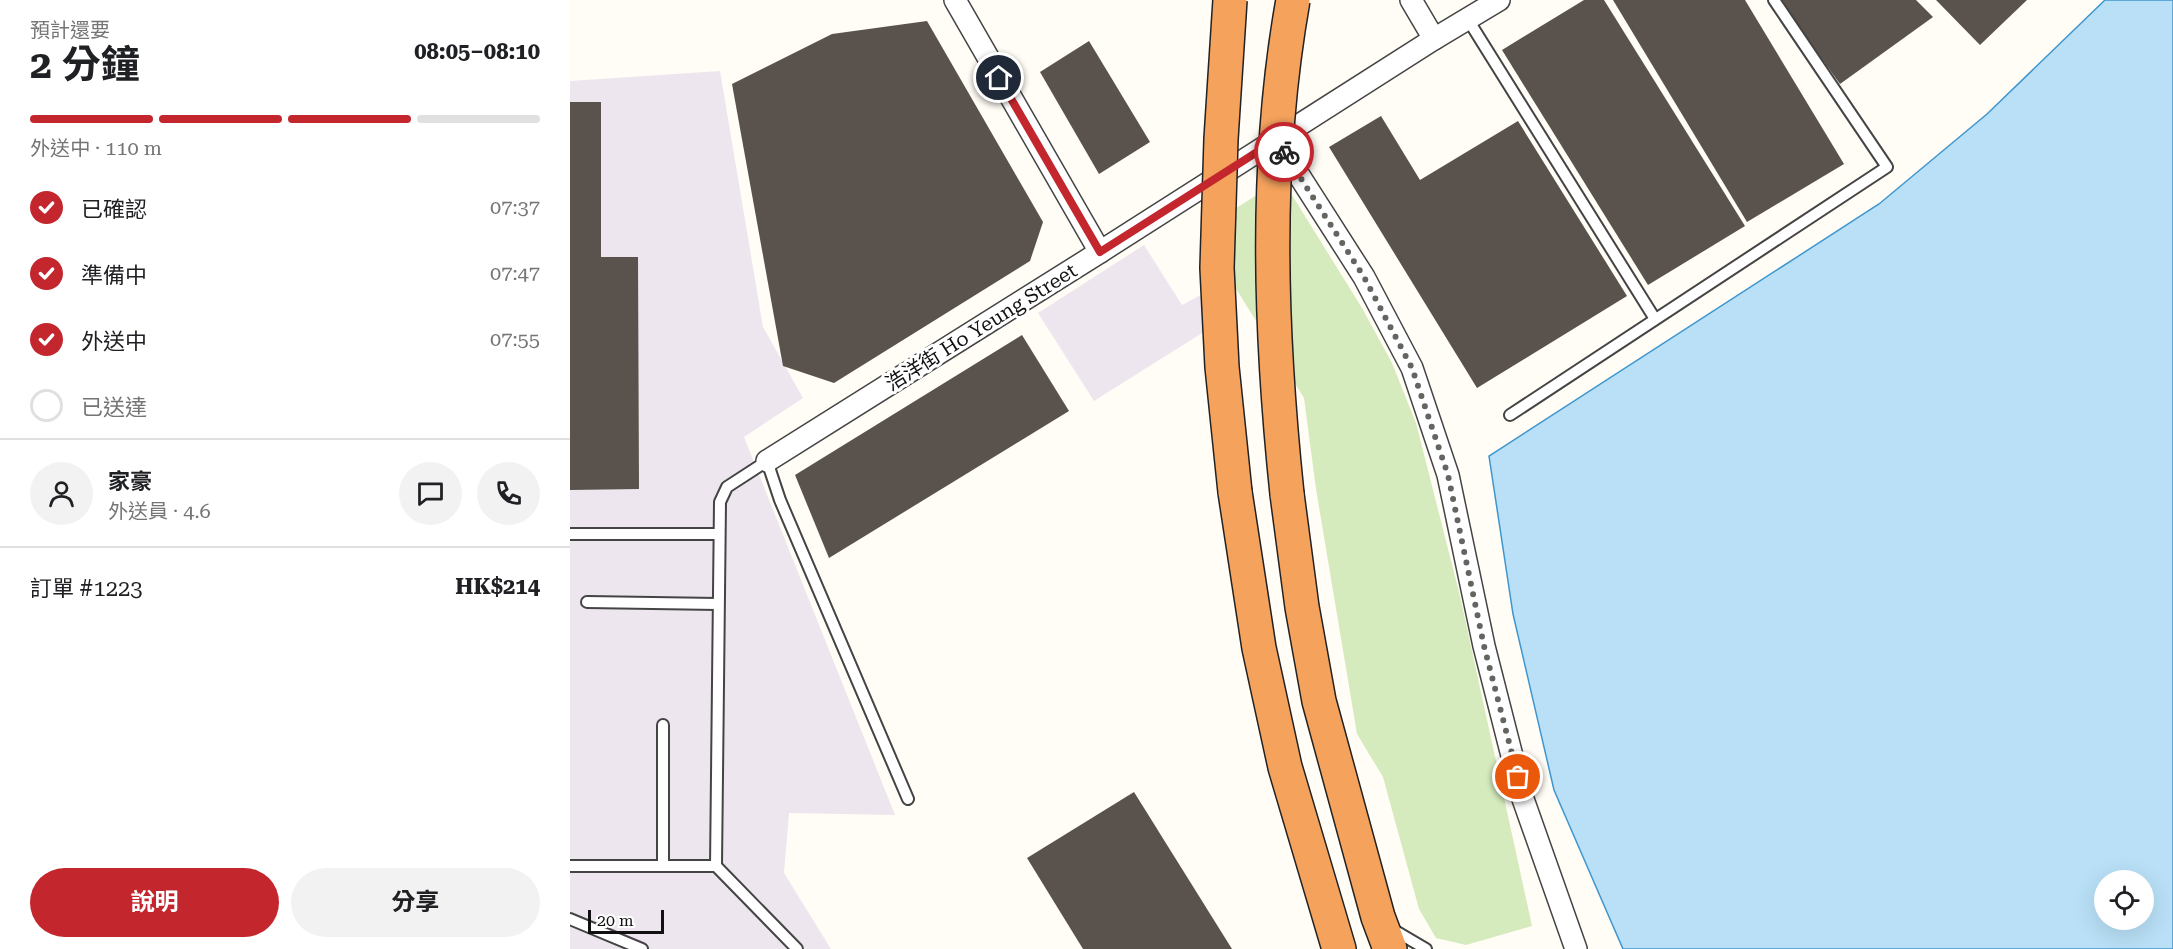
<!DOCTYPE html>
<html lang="zh-TW">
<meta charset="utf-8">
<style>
:root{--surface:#fff;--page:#f2f2f2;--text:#202124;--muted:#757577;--line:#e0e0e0;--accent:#c4262e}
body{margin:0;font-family:"Roboto Serif","Noto Sans TC",serif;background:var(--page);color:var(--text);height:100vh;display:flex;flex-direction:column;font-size:22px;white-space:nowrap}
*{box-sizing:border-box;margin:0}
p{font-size:20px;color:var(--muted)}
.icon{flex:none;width:33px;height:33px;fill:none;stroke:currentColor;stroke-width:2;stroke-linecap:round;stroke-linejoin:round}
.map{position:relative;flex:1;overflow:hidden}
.drawer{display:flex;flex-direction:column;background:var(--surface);width:570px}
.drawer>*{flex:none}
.buttons{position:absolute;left:1524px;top:870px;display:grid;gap:12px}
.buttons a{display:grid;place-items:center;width:60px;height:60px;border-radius:50%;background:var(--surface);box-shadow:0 6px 24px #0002;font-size:30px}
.scale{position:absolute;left:18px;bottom:15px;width:76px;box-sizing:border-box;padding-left:6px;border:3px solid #111;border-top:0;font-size:16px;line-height:21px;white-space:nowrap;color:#111;-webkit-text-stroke:4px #fff;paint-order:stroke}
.pin{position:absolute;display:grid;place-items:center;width:51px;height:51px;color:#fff;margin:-26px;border:3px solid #fff;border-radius:50%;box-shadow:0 2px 6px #0007}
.courier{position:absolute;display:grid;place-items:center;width:60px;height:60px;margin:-30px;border:4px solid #c4262e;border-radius:50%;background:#fff;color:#222;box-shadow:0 2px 8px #0007}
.head em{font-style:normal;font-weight:700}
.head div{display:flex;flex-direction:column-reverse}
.head{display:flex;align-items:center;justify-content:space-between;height:102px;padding:0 30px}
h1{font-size:39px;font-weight:700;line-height:45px}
.bar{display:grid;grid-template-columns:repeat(4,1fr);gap:9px 6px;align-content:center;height:72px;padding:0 30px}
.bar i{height:8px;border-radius:4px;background:var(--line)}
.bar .active{background:var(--accent)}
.bar p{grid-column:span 4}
.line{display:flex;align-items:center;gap:15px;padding:0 30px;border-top:2px solid var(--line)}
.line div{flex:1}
.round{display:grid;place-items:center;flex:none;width:63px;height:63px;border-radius:32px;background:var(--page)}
ol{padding:0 30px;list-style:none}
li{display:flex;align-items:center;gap:18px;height:66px}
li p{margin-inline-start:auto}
li .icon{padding:6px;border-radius:50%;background:var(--accent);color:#fff;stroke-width:4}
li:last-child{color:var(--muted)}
li i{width:33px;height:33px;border:3px solid var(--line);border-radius:50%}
.primary-button{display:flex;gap:12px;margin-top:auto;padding:12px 30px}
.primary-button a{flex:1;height:69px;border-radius:36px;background:var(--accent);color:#fff;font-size:24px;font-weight:700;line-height:69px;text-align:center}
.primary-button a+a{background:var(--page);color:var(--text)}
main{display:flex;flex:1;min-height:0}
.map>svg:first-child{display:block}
.industrial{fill:#eee6ef}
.green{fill:#d5ebbd}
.water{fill:#b9e0f7;stroke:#3f96cf;stroke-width:1.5;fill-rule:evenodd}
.building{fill:#5a524d}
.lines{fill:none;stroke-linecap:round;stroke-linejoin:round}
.lane-casing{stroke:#444;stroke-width:14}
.street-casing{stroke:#444;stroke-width:24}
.highway-casing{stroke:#222;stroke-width:36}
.lane{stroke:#fff;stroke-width:10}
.street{stroke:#fff;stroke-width:21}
.highway{stroke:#f5a25d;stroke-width:33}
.highway-bridge-casing{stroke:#222;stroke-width:36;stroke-linecap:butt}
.highway-bridge{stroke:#f5a25d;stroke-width:33}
.done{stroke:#646461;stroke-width:6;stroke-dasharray:0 10.8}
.route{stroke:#c4262e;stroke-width:8}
.labels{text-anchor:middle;stroke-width:6;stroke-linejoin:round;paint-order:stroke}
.street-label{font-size:20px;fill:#111;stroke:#fff}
</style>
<main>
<section class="drawer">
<div class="head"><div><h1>2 分鐘</h1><p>預計還要</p></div><em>08:05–08:10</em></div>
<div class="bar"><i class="active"></i><i class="active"></i><i class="active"></i><i></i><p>外送中 · 110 m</p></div>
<ol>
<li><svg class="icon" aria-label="check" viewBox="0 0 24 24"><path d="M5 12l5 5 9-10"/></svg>已確認<p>07:37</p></li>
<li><svg class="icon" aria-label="check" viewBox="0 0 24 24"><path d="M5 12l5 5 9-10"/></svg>準備中<p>07:47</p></li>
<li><svg class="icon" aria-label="check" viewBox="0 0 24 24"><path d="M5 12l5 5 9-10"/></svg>外送中<p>07:55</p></li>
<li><i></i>已送達</li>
</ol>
<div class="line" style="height:108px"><a class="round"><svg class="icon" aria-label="person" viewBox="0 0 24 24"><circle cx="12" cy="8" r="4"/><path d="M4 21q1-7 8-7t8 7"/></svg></a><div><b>家豪</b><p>外送員 · 4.6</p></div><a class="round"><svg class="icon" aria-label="chat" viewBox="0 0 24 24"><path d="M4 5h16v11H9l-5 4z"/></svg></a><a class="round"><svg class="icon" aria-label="phone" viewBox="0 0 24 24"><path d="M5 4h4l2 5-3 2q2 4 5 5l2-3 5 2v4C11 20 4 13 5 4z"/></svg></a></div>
<div class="line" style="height:78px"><div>訂單 #1223</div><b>HK$214</b></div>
<div class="primary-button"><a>說明</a><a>分享</a></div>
</section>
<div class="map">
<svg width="1603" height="949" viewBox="0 0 1603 949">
<rect width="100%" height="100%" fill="#fffdf5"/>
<g class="industrial">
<polygon points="150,71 193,327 233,398 174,437 325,815 219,813 214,873 261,949 0,949 0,81"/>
<polygon points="574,245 612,305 640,290 656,318 524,401 468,313"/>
</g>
<polygon class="green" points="712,179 792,308 822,363 846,423 890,596 962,926 896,945 866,938 849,909 813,777 787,734 746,489 734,398 630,231"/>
<path class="water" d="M1535 0H1603V949H1053L984 790 943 614 919 456 1309 204 1417 114ZM1534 880H1574V920H1534Z"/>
<g class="building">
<polygon points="1014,0 1034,0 1175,226 1078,285 932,50"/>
<polygon points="1043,0 1175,0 1274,164 1177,222"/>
<polygon points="1209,0 1346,0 1363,17 1270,84"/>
<polygon points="1366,0 1457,0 1410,45"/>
<polygon points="357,21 473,222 460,261 264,383 213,366 162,84 262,34"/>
<polygon points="519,41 580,142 529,174 470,72"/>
<polygon points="0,102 31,102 31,257 68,257 69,489 0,490"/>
<polygon points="811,116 850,180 948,121 1057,296 907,388 759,147"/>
<polygon points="452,335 499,411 259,558 225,475"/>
<polygon points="564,792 662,949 513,949 457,858"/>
</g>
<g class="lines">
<defs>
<g id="lane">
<polyline points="897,18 1085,319"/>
<polyline points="940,415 1317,167 1204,0"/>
<polyline points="0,534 149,534"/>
<polyline points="17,602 148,604"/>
<polyline points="93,725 93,866"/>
<polyline points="0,866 146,866"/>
<polyline points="0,919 72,949"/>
<polyline points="822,929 856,949"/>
<polyline points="227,949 146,866 150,502 157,487 197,461 210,500 338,799"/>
</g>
<g id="street">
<polyline points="385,0 530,252"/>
<polyline points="841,0 864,39"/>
<polyline points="707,141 794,277 842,368 878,475 914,646 953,799 1006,949"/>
<polyline points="197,461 530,252 864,39 929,0"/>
</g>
<g id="highway">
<polyline points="665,492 689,648 715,767 769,949"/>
<polyline points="717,494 732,607 749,701 808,917 820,949"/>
</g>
</defs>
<use href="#lane" class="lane-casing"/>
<use href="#street" class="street-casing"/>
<use href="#highway" class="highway-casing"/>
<use href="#lane" class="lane"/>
<use href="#street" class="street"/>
<use href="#highway" class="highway"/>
<defs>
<g id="highway-bridge">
<polyline points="660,0 651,139 647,268 652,367 665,492"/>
<path d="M717 494C700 331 694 162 723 0"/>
</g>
</defs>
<use href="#highway-bridge" class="highway-bridge-casing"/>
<use href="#highway-bridge" class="highway-bridge"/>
</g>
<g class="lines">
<polyline class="done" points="714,152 794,277 842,368 878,475 914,646 948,777"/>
<polyline class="route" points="429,78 530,252 706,140 714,152"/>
</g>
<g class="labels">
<g class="street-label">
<text transform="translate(411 327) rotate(-32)" y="7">浩洋街 Ho Yeung Street</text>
</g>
</g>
</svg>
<div class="buttons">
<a><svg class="icon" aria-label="locate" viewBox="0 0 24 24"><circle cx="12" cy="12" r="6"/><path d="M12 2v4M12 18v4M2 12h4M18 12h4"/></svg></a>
</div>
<div class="scale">20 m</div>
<div class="pin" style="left:948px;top:777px;background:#ea580c"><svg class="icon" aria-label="bag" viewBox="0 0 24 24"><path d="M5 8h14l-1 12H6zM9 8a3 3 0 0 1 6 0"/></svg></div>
<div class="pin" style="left:429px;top:78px;background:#1f2937"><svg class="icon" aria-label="home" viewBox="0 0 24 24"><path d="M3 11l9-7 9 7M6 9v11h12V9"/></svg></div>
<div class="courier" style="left:714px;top:152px"><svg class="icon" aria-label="bike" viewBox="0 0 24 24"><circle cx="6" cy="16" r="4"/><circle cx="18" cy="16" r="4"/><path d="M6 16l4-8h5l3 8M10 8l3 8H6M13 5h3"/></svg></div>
</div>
</main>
